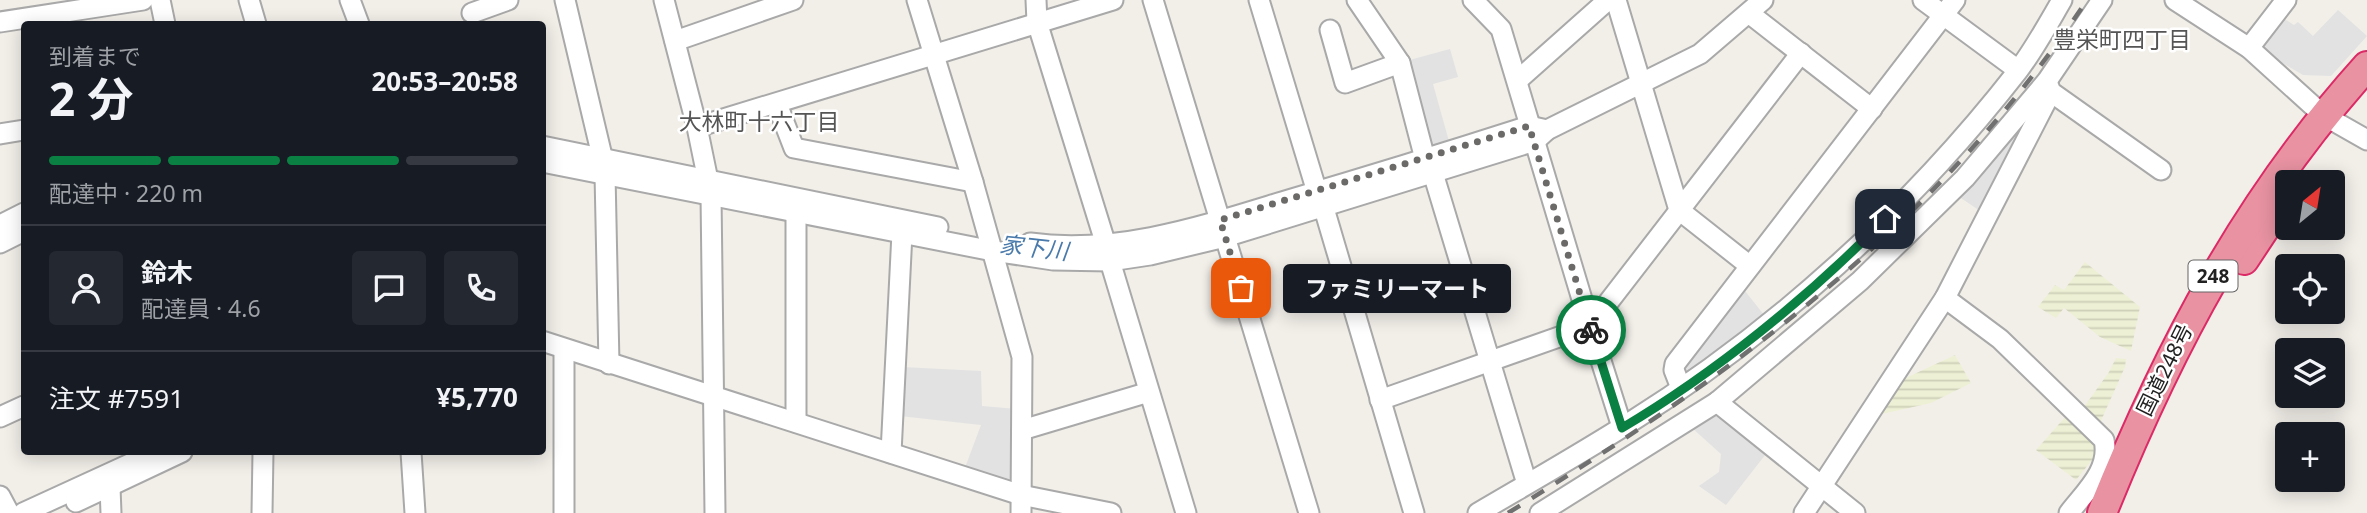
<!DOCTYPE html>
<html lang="ja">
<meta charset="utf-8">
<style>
:root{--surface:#171b24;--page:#242831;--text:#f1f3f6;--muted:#9ea1a6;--line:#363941;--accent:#0b8043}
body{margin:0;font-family:"Noto Sans","Noto Sans JP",sans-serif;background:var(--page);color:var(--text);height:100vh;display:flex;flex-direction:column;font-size:26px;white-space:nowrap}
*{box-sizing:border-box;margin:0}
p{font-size:23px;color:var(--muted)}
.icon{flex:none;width:38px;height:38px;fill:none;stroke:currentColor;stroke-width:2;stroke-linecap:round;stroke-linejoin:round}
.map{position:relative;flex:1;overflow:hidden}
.drawer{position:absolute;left:21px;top:21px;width:525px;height:434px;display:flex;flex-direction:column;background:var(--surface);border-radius:7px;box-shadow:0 4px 18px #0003}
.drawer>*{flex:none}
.needle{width:46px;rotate:30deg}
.tools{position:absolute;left:2275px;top:170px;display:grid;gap:14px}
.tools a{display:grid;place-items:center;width:70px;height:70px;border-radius:7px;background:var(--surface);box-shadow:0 4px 18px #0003;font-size:35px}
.pin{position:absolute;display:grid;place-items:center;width:60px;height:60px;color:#fff;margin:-30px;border-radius:14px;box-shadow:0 4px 10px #0006}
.courier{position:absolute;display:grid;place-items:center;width:70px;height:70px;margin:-35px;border:5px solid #0b8043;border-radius:50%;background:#fff;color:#222;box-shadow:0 2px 9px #0007}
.bubble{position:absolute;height:49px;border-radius:7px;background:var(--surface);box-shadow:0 4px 18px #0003;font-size:23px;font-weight:700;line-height:49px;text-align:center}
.head em{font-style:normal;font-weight:700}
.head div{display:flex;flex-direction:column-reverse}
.head{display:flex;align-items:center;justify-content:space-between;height:119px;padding:0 28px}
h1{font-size:46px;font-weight:700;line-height:52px}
.bar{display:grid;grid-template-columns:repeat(4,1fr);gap:10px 7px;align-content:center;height:84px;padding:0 28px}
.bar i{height:9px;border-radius:5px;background:var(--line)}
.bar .active{background:var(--accent)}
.bar p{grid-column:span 4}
.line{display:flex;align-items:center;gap:18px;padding:0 28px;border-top:2px solid var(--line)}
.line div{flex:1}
.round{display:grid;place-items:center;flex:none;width:74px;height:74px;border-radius:7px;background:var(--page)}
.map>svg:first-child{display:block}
.farmland{fill:url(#farmland-rules)}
.parking{fill:#e2e2e2}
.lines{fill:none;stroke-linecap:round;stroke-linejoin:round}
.minor-casing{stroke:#a9a9a9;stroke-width:23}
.highway-casing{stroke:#dc2a67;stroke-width:32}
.minor{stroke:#fff;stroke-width:19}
.highway{stroke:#e892a2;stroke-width:28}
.rail{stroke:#707070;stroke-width:4.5;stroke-dasharray:14 14;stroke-linecap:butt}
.done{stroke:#6b6a68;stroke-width:7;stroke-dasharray:0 12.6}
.route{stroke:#0b8043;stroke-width:9}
.labels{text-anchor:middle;stroke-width:5;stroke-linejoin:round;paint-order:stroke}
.shield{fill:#fff;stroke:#646464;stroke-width:2}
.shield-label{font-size:19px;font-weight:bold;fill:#222}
.street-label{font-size:21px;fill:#222;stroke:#fff}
.neighbourhood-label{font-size:23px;fill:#555;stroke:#fff}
.water-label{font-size:23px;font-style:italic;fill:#4a7aab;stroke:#fff}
</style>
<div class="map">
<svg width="2367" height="513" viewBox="0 0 2367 513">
<defs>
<pattern id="farmland-rules" width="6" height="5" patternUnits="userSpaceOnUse" patternTransform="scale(1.75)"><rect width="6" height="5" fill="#eef0d5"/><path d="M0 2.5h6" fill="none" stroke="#ccceb7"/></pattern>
</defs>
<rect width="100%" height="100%" fill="#f2efe9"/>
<g class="farmland">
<polygon points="2085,262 2140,307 2131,351 2100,337 2064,308 2056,318 2038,307 2055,285 2064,290"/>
<polygon points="1955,355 1971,383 1931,403 1873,416 1895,383"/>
<polygon points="2116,358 2126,359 2125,367 2100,423 2081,411 2109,372"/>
<polygon points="2067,415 2096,436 2100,450 2076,480 2036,450"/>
</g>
<g class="parking">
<polygon points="2338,10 2367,36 2331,76 2303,75 2262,51 2262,44 2281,17 2294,25 2298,22 2313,36"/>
<polygon points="1450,49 1458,77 1433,84 1450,145 1431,151 1406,61"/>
<polygon points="2041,97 1986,215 1958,196"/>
<polygon points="1745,291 1764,315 1683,376 1683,370"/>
<polygon points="902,367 981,371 982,406 1017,409 1019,487 963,473 981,425 900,416"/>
<polygon points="1714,410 1769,450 1726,505 1699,486 1719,472 1721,454 1691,427"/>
</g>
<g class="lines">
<defs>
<g id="minor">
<polyline points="160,0 165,24"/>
<polyline points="249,0 256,24"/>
<polyline points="350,0 359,24"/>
<polyline points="565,0 602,156"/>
<polyline points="664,0 697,127 711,195 715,513"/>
<polyline points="917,0 973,182 1022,357 1021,513"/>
<polyline points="1036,0 1037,22 1106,245"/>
<polyline points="1153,0 1309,513"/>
<polyline points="1259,0 1317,192"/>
<polyline points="1357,0 1400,63 1425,159"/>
<polyline points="1616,0 1679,210 1750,266"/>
<polyline points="1923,0 2018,70"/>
<polyline points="2175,0 2249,48 2323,115 2367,140"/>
<polyline points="472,13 508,0"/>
<polyline points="1750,14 1872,109"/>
<polyline points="0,22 143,0"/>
<polyline points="1330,30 1345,83 1400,63"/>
<polyline points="675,41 793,0"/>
<polyline points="2249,48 2286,0"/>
<polyline points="1518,80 1608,0"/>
<polyline points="2047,82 2051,92 2161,170"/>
<polyline points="777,104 794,148 973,182"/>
<polyline points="697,127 1113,0"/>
<polyline points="0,134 24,130"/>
<polyline points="542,146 938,227"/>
<polyline points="542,162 993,251 1053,260 1110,261 1150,255 1225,237 1535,141 1547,130 1700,54 1763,0"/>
<polyline points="1433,173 1527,484"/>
<polyline points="605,174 609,364"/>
<polyline points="1323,205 1414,513"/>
<polyline points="0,225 24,213"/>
<polyline points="0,243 24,231"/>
<path d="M1030 243C1117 255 1203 226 1285 201 1367 177 1448 152 1529 126L1547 130"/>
<polyline points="1110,261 1186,513"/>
<path d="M1945 298 2000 339 2104 440C2111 469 2086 491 2069 513"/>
<polyline points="542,341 1021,495 1111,513"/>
<polyline points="564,349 564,513"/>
<polyline points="1681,388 1674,370 1675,364 1955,0"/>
<polyline points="1380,400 1590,326 1501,29 1473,0"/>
<polyline points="1717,402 1855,513"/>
<polyline points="0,417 24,406"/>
<polyline points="796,422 796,212"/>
<polyline points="1622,427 1590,326 1801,53"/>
<polyline points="1022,430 1149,392"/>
<polyline points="411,452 415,513"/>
<polyline points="891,453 902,233"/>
<polyline points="110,487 111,513"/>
<polyline points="0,496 9,513"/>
<polyline points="76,502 182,452"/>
<polyline points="23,513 156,452"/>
<polyline points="262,513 263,452"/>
<path d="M1478 513C1529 483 1580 454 1629 423 1776 331 1910 209 2017 72 2034 50 2048 24 2062 0"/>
<polyline points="1540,513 1717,402 1860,281 1965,178 2047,81 2102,0"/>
<polyline points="1804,513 1945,298 2051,92"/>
</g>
<g id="highway">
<polyline points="2244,260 2287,195"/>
<path d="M2102 513C2169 347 2247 199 2367 66"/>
</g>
</defs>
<use href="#minor" class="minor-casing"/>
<use href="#highway" class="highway-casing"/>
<use href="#minor" class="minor"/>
<use href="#highway" class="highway"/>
<path class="rail" d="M1508 513C1736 372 1936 227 2087 0"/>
</g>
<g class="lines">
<polyline class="done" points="1241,288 1220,220 1529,126 1591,330"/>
<path class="route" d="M1591 330 1622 428C1715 373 1810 296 1885 219"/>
</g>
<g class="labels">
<rect class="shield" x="2188.5" y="260.5" width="49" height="31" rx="5"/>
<g class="shield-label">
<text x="2213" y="283">248</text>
</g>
<g class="street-label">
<text transform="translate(2165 370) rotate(-64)" y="7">国道248号</text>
</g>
<g class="neighbourhood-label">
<text x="2122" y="48">豊栄町四丁目</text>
<text x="759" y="130">大林町十六丁目</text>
</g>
<g class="water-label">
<text transform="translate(1034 248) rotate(6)" y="8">家下川</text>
</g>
</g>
</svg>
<div class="tools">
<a><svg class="needle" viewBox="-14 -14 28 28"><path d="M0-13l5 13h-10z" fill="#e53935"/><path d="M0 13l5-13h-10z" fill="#9ea1a6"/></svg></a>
<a><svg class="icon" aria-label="locate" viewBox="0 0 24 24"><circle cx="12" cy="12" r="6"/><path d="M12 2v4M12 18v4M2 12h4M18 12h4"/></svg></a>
<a><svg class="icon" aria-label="layers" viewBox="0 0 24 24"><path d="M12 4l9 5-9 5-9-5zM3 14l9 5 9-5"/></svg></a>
<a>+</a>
</div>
<div class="pin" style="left:1241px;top:288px;background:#ea580c"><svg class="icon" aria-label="bag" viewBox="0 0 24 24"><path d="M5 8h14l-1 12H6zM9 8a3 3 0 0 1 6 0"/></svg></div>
<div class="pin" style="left:1885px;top:219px;background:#1f2937"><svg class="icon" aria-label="home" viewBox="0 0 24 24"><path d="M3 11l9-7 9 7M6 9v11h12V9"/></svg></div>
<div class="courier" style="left:1591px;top:330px"><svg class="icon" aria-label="bike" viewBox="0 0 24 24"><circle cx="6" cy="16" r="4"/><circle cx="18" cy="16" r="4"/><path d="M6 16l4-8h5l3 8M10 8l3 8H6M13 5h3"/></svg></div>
<div class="bubble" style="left:1283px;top:264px;width:228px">ファミリーマート</div>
<section class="drawer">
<div class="head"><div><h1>2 分</h1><p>到着まで</p></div><em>20:53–20:58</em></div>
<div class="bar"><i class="active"></i><i class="active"></i><i class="active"></i><i></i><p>配達中 · 220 m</p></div>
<div class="line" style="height:126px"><a class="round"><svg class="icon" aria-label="person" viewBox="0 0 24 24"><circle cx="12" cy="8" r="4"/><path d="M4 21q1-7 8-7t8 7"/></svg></a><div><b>鈴木</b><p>配達員 · 4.6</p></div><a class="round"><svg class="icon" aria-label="chat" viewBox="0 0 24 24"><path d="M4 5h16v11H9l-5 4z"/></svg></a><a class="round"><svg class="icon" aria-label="phone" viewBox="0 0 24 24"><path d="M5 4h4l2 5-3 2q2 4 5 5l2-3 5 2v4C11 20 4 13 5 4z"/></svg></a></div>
<div class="line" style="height:91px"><div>注文 #7591</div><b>¥5,770</b></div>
</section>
</div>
